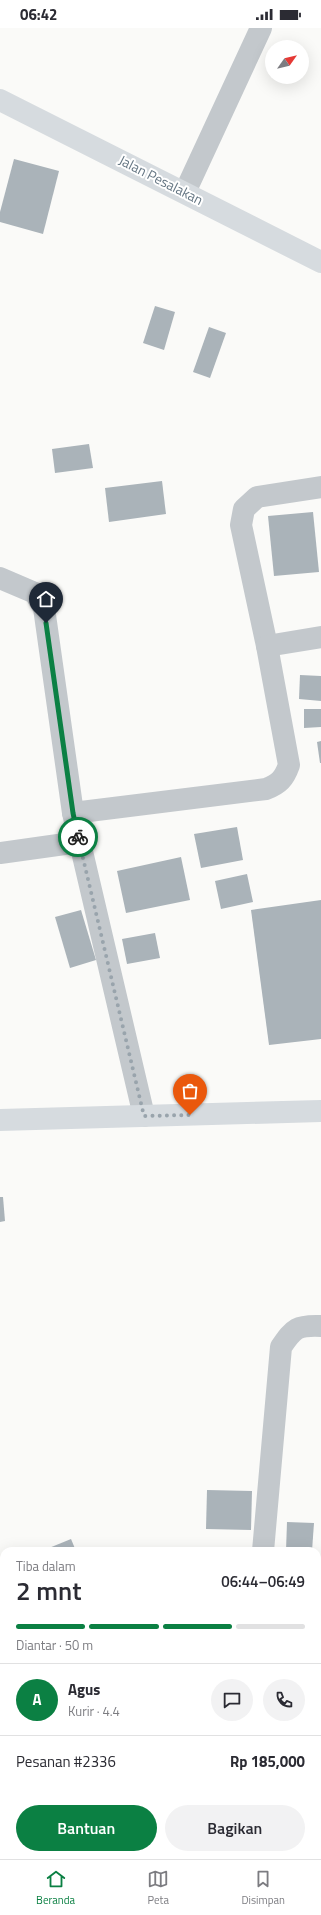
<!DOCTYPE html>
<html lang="id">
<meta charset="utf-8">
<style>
:root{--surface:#fff;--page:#f2f2f3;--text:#2b2b33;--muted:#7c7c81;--line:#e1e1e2;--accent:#0b8043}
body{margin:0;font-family:"Titillium Web",sans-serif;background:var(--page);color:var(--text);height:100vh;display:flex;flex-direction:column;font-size:15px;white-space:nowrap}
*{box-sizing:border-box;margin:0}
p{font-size:13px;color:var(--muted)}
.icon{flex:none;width:22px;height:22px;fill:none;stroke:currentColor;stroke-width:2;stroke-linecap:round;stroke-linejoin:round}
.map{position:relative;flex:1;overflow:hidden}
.details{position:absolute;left:0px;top:1519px;width:321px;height:312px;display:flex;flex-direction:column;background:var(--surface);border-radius:12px 12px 0 0;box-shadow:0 4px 16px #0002}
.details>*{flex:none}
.needle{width:26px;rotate:56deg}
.buttons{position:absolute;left:265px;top:12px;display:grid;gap:8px}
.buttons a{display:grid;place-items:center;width:44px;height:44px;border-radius:50%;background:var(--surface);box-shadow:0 4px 16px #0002;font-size:20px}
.pin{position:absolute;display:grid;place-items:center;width:34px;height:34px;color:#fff;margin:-41px -17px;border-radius:50% 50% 50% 0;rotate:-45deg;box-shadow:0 0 4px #0007}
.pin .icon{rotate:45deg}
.courier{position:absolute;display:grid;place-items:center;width:40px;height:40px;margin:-20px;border:3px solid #0b8043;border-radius:50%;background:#fff;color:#222;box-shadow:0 1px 5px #0007}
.overview em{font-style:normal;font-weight:600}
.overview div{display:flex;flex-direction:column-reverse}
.overview{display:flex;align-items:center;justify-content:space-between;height:68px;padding:0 16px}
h1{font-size:26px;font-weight:600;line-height:30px}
.bar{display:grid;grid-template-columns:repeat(4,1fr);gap:6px 4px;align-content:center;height:48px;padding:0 16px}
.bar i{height:5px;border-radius:3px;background:var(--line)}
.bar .selected{background:var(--accent)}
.bar p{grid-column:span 4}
.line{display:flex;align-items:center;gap:10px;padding:0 16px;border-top:1px solid var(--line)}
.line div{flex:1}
.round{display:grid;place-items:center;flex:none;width:42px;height:42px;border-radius:21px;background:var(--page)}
.cta{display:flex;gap:8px;margin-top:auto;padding:8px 16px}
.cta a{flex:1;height:46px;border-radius:24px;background:var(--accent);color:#fff;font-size:16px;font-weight:600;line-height:46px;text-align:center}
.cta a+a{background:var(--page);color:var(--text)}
.status{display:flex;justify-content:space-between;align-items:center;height:28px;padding:0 20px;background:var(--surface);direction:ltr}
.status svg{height:11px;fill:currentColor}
.tabs{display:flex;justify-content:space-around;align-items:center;height:56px;border-top:1px solid var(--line);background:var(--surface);font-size:11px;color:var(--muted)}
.tabs a{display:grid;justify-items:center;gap:2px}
.tabs .selected{color:var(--accent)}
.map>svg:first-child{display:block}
.building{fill:#aab3b9}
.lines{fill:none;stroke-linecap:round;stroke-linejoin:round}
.street{stroke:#c3c8cc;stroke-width:22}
.secondary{stroke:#d6dbdf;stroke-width:22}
.done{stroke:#99a4ac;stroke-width:4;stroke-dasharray:0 7.2}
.route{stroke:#0b8043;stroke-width:5}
.labels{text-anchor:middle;stroke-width:4;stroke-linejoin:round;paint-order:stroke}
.street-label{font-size:14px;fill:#657683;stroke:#fff}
</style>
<div class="status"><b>06:42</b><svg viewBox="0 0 49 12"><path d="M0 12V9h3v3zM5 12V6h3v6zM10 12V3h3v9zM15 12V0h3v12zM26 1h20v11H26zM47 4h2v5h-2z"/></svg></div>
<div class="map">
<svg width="321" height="1831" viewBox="0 0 321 1831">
<rect width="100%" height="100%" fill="#fafaf8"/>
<g class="building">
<polygon points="14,131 59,143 43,206 0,194 0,184"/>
<polygon points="155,278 175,284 164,322 143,315"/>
<polygon points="209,299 226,305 210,350 193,344"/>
<polygon points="89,416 93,440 55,445 52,421"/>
<polygon points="162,453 166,486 109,494 105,460"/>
<polygon points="313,484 319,544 274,548 268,488"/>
<polygon points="300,647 321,648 321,673 299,671"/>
<polygon points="304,681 321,681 321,699 304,700"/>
<polygon points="321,713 321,735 320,735 317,714"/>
<polygon points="237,799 243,832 201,840 194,806"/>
<polygon points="181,829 190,872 126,885 117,843"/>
<polygon points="247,846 253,874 221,881 215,853"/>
<polygon points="321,872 321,1011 269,1017 251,882"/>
<polygon points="81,882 96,932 70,940 55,889"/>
<polygon points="155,905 160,930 127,936 122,911"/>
<polygon points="0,1169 3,1169 5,1193 0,1194"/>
<polygon points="207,1462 252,1463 251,1502 206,1501"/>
<polygon points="287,1494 314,1495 312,1523 286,1523"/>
<polygon points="71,1511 76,1523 50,1523 49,1520"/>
<polygon points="59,1827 109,1827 111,1831 62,1831"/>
</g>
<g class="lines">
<g class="street">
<polyline points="185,164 261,0"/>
<polyline points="0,550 35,565 44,580 73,785 144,1088"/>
<polyline points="267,618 241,497 244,481 257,469 321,459"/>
<path d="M73 785 266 761C279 756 284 751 289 737L267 618 321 609"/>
<polyline points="0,825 79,814"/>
<path d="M263 1523 281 1319C294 1300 297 1297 321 1298"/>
<polyline points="317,1780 321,1794"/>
</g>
<g class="secondary">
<polyline points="0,72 321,234"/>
<polyline points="0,1092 321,1083"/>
</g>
</g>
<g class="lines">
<polyline class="done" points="78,809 144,1088 190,1087"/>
<polyline class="route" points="46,595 73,785 78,809"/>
</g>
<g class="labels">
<g class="street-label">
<text transform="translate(161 152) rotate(27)" y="5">Jalan Pesalakan</text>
</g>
</g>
</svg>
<div class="buttons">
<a><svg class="needle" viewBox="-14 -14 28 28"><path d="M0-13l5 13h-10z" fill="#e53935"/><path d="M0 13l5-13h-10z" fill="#7c7c81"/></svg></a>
</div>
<div class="pin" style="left:190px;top:1087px;background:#ea580c"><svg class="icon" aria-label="bag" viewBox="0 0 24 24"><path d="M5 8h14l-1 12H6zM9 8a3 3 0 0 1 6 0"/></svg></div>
<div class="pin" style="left:46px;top:595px;background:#1f2937"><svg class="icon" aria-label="home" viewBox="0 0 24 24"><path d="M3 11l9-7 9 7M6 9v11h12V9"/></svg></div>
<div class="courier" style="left:78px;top:809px"><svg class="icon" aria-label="bike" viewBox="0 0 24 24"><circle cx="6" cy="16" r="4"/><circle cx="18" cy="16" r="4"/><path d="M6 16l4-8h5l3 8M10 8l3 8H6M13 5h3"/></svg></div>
<section class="details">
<div class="overview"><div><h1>2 mnt</h1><p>Tiba dalam</p></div><em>06:44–06:49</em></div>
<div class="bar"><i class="selected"></i><i class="selected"></i><i class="selected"></i><i></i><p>Diantar · 50 m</p></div>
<div class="line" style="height:72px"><b class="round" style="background:var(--accent);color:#fff">A</b><div><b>Agus</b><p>Kurir · 4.4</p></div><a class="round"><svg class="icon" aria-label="chat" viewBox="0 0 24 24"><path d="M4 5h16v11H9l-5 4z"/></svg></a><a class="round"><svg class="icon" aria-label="phone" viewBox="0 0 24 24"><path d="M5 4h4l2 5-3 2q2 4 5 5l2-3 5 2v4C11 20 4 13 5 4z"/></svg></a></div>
<div class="line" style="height:52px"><div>Pesanan #2336</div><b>Rp 185,000</b></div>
<div class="cta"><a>Bantuan</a><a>Bagikan</a></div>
</section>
</div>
<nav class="tabs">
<a class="selected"><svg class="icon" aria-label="home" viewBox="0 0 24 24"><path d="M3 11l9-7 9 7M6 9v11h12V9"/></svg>Beranda</a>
<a><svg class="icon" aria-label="map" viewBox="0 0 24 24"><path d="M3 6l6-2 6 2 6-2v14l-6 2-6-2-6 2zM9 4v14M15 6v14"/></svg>Peta</a>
<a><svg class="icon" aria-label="saved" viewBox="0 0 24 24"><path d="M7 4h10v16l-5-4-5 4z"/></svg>Disimpan</a>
</nav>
